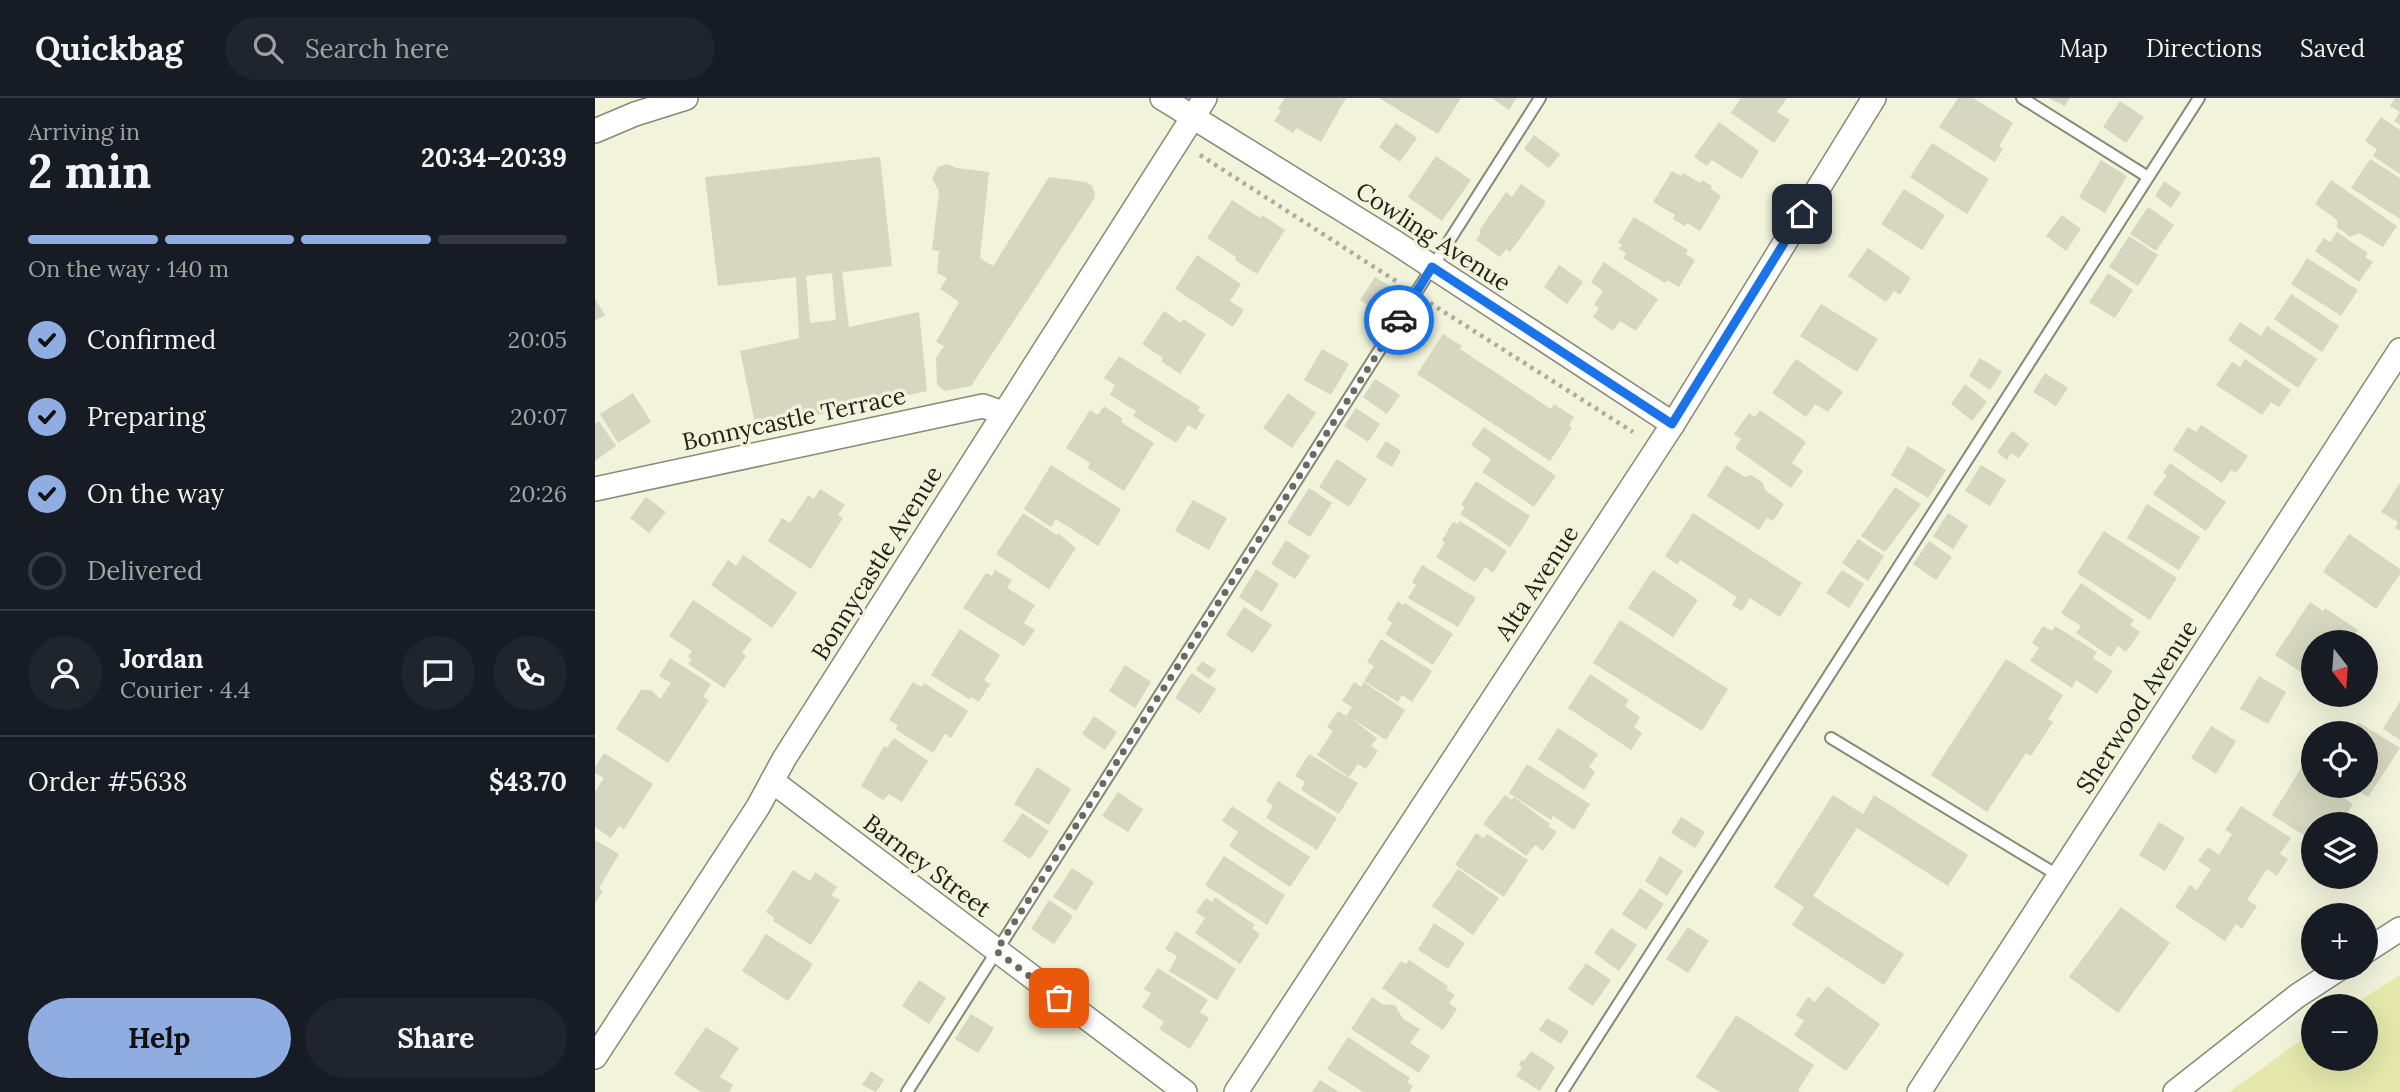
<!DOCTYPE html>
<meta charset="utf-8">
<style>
:root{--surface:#171b24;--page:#20242c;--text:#f1f3f6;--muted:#9ea1a6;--line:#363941;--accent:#8fade0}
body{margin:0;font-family:Lora,serif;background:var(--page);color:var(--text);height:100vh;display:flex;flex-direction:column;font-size:26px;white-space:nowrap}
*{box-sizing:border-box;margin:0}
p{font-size:23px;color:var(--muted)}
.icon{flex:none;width:38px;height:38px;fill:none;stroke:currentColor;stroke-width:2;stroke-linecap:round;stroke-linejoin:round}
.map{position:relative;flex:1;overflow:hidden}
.side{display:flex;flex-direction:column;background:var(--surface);width:595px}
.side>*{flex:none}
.needle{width:46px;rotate:163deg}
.buttons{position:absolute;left:1706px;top:532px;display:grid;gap:14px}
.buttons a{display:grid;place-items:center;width:77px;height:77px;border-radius:50%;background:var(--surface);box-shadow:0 7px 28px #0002;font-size:35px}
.pin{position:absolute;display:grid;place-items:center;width:60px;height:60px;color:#fff;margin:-30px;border-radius:14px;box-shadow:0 4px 10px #0006}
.courier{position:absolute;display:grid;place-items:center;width:70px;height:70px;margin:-35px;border:5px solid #1a73e8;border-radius:50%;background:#fff;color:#222;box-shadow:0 2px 9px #0007}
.head em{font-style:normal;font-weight:700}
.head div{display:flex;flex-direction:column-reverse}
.head{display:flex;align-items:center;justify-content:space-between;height:119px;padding:0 28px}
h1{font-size:46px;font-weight:700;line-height:52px}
.bar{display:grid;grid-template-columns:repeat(4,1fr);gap:10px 7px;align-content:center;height:84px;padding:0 28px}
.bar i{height:9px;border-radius:5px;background:var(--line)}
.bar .selected{background:var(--accent)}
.bar p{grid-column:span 4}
.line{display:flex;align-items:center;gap:18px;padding:0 28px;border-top:2px solid var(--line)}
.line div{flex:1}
.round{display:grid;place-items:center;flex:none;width:74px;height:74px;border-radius:37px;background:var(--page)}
ol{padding:0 28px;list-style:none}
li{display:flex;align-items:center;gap:21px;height:77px}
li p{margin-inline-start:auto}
li .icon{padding:7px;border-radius:50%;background:var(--accent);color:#111;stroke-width:4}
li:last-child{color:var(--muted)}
li i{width:38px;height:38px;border:4px solid var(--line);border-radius:50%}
.primary-button{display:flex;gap:14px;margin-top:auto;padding:14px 28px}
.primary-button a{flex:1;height:80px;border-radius:42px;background:var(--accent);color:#111;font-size:28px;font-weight:700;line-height:80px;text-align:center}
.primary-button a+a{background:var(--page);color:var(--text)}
header{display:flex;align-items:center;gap:42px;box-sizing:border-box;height:98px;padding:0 35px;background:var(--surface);border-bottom:2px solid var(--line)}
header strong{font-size:33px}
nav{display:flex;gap:38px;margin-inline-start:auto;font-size:24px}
.search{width:490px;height:63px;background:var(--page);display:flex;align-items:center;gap:18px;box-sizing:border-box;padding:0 24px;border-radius:38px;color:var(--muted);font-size:26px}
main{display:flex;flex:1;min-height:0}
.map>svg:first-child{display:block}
.green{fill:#e5e8ab}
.building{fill:#d5d7c0;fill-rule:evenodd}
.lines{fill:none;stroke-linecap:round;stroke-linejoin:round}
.lane-casing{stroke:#878974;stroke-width:14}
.street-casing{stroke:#878974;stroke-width:26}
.path{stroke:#abac9a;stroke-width:4.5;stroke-dasharray:3.5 5;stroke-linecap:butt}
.lane{stroke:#fff;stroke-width:10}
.street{stroke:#fff;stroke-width:23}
.done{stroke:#6a6b5e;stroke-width:7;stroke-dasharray:0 12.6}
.route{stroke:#1a73e8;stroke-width:9}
.labels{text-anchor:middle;stroke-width:7;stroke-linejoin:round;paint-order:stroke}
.street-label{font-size:24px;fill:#22221a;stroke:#f1f3db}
</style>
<header>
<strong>Quickbag</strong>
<div class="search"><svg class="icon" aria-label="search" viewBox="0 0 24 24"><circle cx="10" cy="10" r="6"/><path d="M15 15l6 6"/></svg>Search here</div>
<nav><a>Map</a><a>Directions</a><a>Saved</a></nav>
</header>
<main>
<section class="side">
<div class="head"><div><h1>2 min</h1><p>Arriving in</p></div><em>20:34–20:39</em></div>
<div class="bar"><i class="selected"></i><i class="selected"></i><i class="selected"></i><i></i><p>On the way · 140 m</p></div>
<ol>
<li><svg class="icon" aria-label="check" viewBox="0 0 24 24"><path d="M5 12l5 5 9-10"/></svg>Confirmed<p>20:05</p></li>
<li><svg class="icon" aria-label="check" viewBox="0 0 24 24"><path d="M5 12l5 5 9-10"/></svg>Preparing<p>20:07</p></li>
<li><svg class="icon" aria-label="check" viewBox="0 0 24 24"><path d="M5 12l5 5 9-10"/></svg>On the way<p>20:26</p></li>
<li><i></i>Delivered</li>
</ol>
<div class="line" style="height:126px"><a class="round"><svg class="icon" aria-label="person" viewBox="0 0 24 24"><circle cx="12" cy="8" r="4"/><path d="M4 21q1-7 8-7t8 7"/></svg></a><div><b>Jordan</b><p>Courier · 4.4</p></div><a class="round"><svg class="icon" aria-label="chat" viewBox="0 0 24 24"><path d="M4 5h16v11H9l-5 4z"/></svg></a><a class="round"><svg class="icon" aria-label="phone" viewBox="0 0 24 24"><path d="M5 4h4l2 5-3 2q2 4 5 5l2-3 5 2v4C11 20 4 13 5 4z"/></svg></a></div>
<div class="line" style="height:91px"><div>Order #5638</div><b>$43.70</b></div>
<div class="primary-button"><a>Help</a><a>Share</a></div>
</section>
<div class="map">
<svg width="1805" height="994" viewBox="0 0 1805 994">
<rect width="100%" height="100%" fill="#f1f3db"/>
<polygon class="green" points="1805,877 1805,994 1634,994 1718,934 1718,961 1771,961 1771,908 1756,908"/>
<g class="building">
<polygon points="690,0 751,0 726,44 701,30 698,35 679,23 686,13 683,11"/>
<polygon points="784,0 866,0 843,36"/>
<polygon points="897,0 921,0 914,12"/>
<polygon points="1146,0 1192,0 1182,14 1195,22 1179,45 1136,15"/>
<polygon points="1363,0 1378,0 1418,25 1404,48 1408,51 1400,64 1344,29"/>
<polygon points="1453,0 1475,0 1470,8"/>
<polygon points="1800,0 1805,0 1805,27 1799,23 1805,14 1795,8"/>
<polygon points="1525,3 1549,19 1531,45 1508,29"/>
<polygon points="1786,19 1805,32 1805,76 1778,58 1782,51 1770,43"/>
<polygon points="1124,24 1164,53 1147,81 1117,62 1112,68 1099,59"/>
<polygon points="801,25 822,40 805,64 784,49"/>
<polygon points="939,37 965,56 954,70 929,51"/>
<polygon points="1337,45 1394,81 1372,116 1315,79"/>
<polygon points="841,58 876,82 847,123 813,99"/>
<path d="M283 59H285L297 168 247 174 254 229 324 214 332 293 161 330 145 253 204 240 201 179 123 188 110 79ZM237 175 241 222 215 225 211 178Z"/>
<polygon points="1775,61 1805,80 1805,121 1756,90"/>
<polygon points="1506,62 1532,78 1510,115 1484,99"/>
<polygon points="352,66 361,70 394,74 385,160 398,168 454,79 491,84 497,88 500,96 499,101 376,288 350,293 342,287 341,260 349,248 341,244 364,204 345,191 352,180 342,175 344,153 337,152 344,93 337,81 343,69"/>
<polygon points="1077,73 1086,78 1088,75 1105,85 1107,82 1117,88 1116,91 1126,98 1105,133 1092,125 1090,128 1078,121 1080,117 1058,104"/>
<polygon points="1736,82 1802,128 1788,149 1764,135 1755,139 1742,129 1742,122 1720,106"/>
<polygon points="1569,83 1586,95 1576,110 1560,98"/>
<polygon points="926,86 950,103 950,106 915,154 911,151 905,159 881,142 886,135 884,133 911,94 917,99"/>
<polygon points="1309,91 1350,117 1327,152 1286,126"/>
<polygon points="637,102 665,120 667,117 690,132 662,176 640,162 641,159 612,140"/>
<polygon points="1553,109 1579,127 1561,153 1535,136"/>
<polygon points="1467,117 1486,131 1471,153 1451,138"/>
<polygon points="1039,119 1093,152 1091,156 1100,162 1084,189 1072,182 1070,185 1028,160 1031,155 1024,151 1027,146 1023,145"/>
<polygon points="1742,134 1773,155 1770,159 1778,164 1764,184 1720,153 1729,140 1735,144"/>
<polygon points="1534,138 1563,157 1543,188 1514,169"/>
<polygon points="1273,150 1316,180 1305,197 1299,193 1291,204 1253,178"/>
<polygon points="602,157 646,186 635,203 649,212 638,229 580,191"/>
<polygon points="1712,160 1763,192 1746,218 1696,186"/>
<polygon points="1009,164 1063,201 1041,233 1025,223 1018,233 998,219 1004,210 999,206 1008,193 996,184"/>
<polygon points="964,167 988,184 972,206 949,189"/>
<polygon points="1513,175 1538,192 1520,220 1494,204"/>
<polygon points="780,179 803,193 788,217 765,202"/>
<polygon points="1696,196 1744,228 1727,254 1679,221"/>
<polygon points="0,201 10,217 0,223"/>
<polygon points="1226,206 1283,241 1262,274 1205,238"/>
<polygon points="569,213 586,225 588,221 611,236 585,276 566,263 568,260 547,246"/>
<polygon points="1645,224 1666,238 1672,228 1722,261 1703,290 1633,242"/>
<polygon points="848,236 867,248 865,251 956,311 959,306 979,319 974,328 977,330 955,363 822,276"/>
<polygon points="727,251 754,266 736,297 709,282"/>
<polygon points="524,258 605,309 603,313 610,317 601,332 593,327 581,345 538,318 541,313 515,297 520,287 509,280"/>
<polygon points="1385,260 1407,274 1395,292 1374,278"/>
<polygon points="1201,261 1248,294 1233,314 1220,306 1211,319 1177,295"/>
<polygon points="1650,261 1696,292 1684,309 1676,304 1667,317 1621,287 1637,264 1645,269"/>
<polygon points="1450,275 1473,290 1461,308 1438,294"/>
<polygon points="780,281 805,297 792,316 768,299"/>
<polygon points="1370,286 1392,304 1377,323 1356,306"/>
<polygon points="38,295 56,324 23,345 5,316"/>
<polygon points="693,295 721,315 697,350 668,330"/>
<polygon points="509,308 528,321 526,324 559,345 529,393 493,370 495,365 471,350 495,312 503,317"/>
<polygon points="761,310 785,326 773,344 749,328"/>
<polygon points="1165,312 1211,344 1197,365 1208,373 1196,390 1140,350 1146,341 1139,336 1154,315 1160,319"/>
<polygon points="4,323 21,348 0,363 0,325"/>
<polygon points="1606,327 1653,358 1641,375 1636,372 1627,385 1578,352 1593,329 1601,334"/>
<polygon points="889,329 961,378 939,409 887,374 896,361 876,347"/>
<polygon points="1417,333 1434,346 1424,360 1416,355 1412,362 1402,354"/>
<polygon points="791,343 806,353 797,369 781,359"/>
<polygon points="1313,348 1351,372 1333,400 1296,377"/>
<polygon points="742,361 772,381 754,409 724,389"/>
<polygon points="1575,365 1631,404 1611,433 1558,396 1572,377 1568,375"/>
<polygon points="456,367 526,411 503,448 461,421 456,429 429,411"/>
<polygon points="1131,367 1150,379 1156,377 1168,385 1170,392 1189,406 1178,423 1172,420 1164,432 1112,398"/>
<polygon points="1386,367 1411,382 1395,408 1370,393"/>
<polygon points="881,383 935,418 915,449 865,416 870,409 866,407"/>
<polygon points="1805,385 1805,433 1800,430 1803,424 1786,414"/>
<polygon points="1300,389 1326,406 1290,454 1266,438"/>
<polygon points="714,390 737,405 715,439 692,425"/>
<polygon points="225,391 250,407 243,417 248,420 216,471 173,443 187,420 195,425 213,397 219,401"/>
<polygon points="51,399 71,414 54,435 35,420"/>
<polygon points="598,402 632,420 614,452 580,433"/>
<polygon points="1552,406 1605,439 1584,472 1532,440"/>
<polygon points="428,415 462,437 463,435 481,450 454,491 401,456"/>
<polygon points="1098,415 1207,485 1185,519 1155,500 1147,513 1137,507 1142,499 1085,462 1083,467 1070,458"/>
<polygon points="1353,415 1373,428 1358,451 1338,438"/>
<polygon points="865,423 912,453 898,475 890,469 880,484 841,459 850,444 847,442 858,424 863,426"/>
<polygon points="1509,433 1582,480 1555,522 1482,475"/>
<polygon points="1754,436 1805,471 1805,476 1781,511 1728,474"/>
<polygon points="1263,441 1289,458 1273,483 1247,465"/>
<polygon points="691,442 715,458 700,481 676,466"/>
<polygon points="1334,443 1357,459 1341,482 1318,466"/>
<polygon points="148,457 202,495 177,530 116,487 133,462 141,468"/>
<polygon points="827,467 881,500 863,529 813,500 821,487 817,484"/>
<polygon points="661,471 684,486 667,514 644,499"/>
<polygon points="400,472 417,482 412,490 440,507 429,525 440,532 429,548 368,510 391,475 397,478"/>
<polygon points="1058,472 1103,502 1078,539 1033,510"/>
<polygon points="1247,472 1269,486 1254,510 1231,495"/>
<polygon points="1486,485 1539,522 1535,527 1545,534 1531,554 1523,548 1516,559 1481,535 1486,528 1466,515"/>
<polygon points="98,502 157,541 147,555 151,558 129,590 93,566 97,561 93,559 97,553 74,538"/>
<polygon points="803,503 808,507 810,505 858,536 838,567 790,536 797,525 792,521"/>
<polygon points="1715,504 1728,513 1730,510 1763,532 1760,536 1769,542 1768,544 1718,544 1718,582 1680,557"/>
<polygon points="649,509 677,527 658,555 631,537"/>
<polygon points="1025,522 1133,591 1107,633 998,565"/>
<polygon points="1448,528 1457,533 1460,528 1502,554 1498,560 1518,573 1502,596 1481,582 1477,590 1435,563 1444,550 1437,545"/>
<polygon points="365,531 405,557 389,582 395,586 384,604 376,599 374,601 336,577"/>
<polygon points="786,541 837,573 817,604 807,597 803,604 769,583 779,568 772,564"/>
<polygon points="75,560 116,586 108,599 114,602 73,665 21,631 46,592 56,592 65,601 76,585 64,578"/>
<polygon points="1411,561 1468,597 1453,621 1458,624 1436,658 1431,655 1392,714 1336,677"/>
<polygon points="607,563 621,572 614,581 601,572"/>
<polygon points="530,567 556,584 540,610 514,593"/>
<polygon points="596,575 621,591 605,616 580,600"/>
<polygon points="995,576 1034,602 1030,608 1045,619 1039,629 1047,635 1036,652 973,610"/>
<polygon points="1664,578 1691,594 1673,626 1645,611"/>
<polygon points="318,584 327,589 329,585 373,613 356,640 350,636 338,655 300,631 303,627 294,622"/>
<polygon points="759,584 766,589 769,584 810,612 791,642 754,619 782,640 776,648 783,653 771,671 763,666 754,679 722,657 738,633 732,629 743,613 751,618 757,609 747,603"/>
<polygon points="1805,603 1805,642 1788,631"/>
<polygon points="499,618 522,634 510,652 487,636"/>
<polygon points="1763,624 1805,650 1773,699 1756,688 1771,688 1771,635 1756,635"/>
<polygon points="1616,628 1641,643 1621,676 1596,660"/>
<polygon points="963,630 1003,656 994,669 1000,674 989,692 943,661"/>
<polygon points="299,640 333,663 307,704 294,696 288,702 266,688 289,648 292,650"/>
<polygon points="9,655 58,686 29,731 24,728 16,740 0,729 0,694 9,680 0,675 0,669"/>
<polygon points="714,656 763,685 744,716 706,692 710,684 700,678"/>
<polygon points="932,666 995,706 979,732 958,718 956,722 914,695"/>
<polygon points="1708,667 1718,673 1718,688 1735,688 1748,696 1747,699 1758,706 1745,726 1718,726 1718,743 1677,717"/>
<polygon points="442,669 476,691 454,727 419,706"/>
<polygon points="683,683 742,720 722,752 671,720 678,708 671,703"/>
<polygon points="523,694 548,711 533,734 507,718"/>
<polygon points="910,697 917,702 919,699 955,726 953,728 962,734 948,753 940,747 931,758 888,726"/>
<polygon points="1238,697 1268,716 1279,697 1373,757 1353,788 1262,730 1218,798 1309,856 1289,887 1197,827 1209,809 1179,789"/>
<polygon points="637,708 715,759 695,789 634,748 643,734 627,723"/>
<polygon points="1646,708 1696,740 1685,756 1693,761 1682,778 1672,771 1652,802 1662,808 1647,831 1641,826 1630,843 1580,809 1595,787 1602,792 1616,771 1603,763 1613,749 1624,757 1637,736 1630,732"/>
<polygon points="427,715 454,733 435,761 408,743"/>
<polygon points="1086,719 1110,734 1100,750 1076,735"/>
<polygon points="1564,724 1590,740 1570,773 1544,757"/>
<polygon points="881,735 889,740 892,736 933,762 909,799 860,767"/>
<polygon points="0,742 24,756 4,790 8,793 0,805"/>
<polygon points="629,758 690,797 672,827 610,787"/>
<polygon points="1065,758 1088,773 1072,798 1050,783"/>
<polygon points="477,770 499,784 481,813 458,799"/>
<polygon points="863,771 904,800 878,837 837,808"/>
<polygon points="198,772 215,783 220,774 242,789 236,797 245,802 216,847 178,823 180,820 171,814"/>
<polygon points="1045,790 1069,806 1051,832 1027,816"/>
<polygon points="620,799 660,827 657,830 665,836 645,866 600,835 610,820 601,814 611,800 617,804"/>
<polygon points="454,802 478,818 459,846 436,831"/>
<polygon points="1526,809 1575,845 1523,915 1474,879"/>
<polygon points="839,825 870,845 853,871 823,852"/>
<polygon points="1093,829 1114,843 1093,875 1071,861"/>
<polygon points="1016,830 1042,847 1024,873 999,855"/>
<polygon points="581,833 641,871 622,902 574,873 582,858 570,851"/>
<polygon points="171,836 218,866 193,903 147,873"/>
<polygon points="814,862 853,888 851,891 860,897 854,905 862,911 848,932 787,890 806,863 811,866"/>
<polygon points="991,865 1016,882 998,908 973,891"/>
<polygon points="563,870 613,902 605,914 614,920 595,951 564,931 569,924 547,909 556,895 549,891"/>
<polygon points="324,882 351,900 334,926 307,908"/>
<polygon points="1232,888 1285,926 1251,973 1199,937 1209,923 1201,917 1213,899 1220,904"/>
<polygon points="777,899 787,906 800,907 808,921 825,931 815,945 835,958 824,975 756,931"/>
<polygon points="376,916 399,930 383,955 360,941"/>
<polygon points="1141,917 1219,967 1203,992 1206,994 1125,994 1101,979"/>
<polygon points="952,920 974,933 966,946 944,932"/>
<polygon points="111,929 144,950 125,979 138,987 134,994 106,994 79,976"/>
<polygon points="753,939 815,980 812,984 818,988 814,994 768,994 732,971"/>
<polygon points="936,953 960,969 945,993 921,978 927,969 924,967 927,961 929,963"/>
<polygon points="276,973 289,982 281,994 267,987"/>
<polygon points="725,982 744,994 717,994"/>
</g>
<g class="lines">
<defs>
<g id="lane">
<polyline points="1427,0 1553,79"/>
<polyline points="1236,640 1464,778"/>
<polyline points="312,994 945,0"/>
<polyline points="967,994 1604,0"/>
</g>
<g id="street">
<polyline points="567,0 798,143 1078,326"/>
<polyline points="0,33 40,16 91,0"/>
<polyline points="0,391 388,308 408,315"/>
<polyline points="177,683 590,994"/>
<polyline points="1771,853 1805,831"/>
<polyline points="0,959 163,709 189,661 610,0"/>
<polyline points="641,994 1078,326 1279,0"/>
<polyline points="1324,994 1805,252"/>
<polyline points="1580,994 1702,898 1745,870"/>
</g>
</defs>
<use href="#lane" class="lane-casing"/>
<use href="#street" class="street-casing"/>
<g class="path">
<polyline points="605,57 804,185"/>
<polyline points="835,205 1038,334"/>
</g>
<use href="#lane" class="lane"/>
<use href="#street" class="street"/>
</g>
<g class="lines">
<polyline class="done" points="464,900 401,853 804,222"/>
<polyline class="route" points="804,222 837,169 1077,326 1207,116"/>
</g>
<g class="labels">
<g class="street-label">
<text transform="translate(838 139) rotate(33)" y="8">Cowling Avenue</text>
<text transform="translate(199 321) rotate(-12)" y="8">Bonnycastle Terrace</text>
<text transform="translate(282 465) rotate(-58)" y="8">Bonnycastle Avenue</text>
<text transform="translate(942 485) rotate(-57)" y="8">Alta Avenue</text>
<text transform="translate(1542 609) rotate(-57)" y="8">Sherwood Avenue</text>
<text transform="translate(332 768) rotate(37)" y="8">Barney Street</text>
</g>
</g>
</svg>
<div class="buttons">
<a><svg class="needle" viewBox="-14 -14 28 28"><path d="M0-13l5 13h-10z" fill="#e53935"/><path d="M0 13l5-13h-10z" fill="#9ea1a6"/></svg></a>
<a><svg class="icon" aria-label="locate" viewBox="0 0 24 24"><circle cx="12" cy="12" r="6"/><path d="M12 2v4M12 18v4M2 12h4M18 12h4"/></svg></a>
<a><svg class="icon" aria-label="layers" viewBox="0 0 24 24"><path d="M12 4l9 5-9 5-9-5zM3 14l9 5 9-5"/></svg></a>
<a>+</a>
<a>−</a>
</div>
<div class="pin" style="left:464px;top:900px;background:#ea580c"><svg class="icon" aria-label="bag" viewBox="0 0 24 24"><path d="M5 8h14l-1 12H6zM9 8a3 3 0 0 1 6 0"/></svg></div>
<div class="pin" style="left:1207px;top:116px;background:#1f2937"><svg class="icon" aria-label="home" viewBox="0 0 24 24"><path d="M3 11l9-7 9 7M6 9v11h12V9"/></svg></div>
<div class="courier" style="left:804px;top:222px"><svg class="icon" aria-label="car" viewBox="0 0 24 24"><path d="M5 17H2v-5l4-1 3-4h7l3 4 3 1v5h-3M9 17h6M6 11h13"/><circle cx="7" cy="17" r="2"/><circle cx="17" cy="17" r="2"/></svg></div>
</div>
</main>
